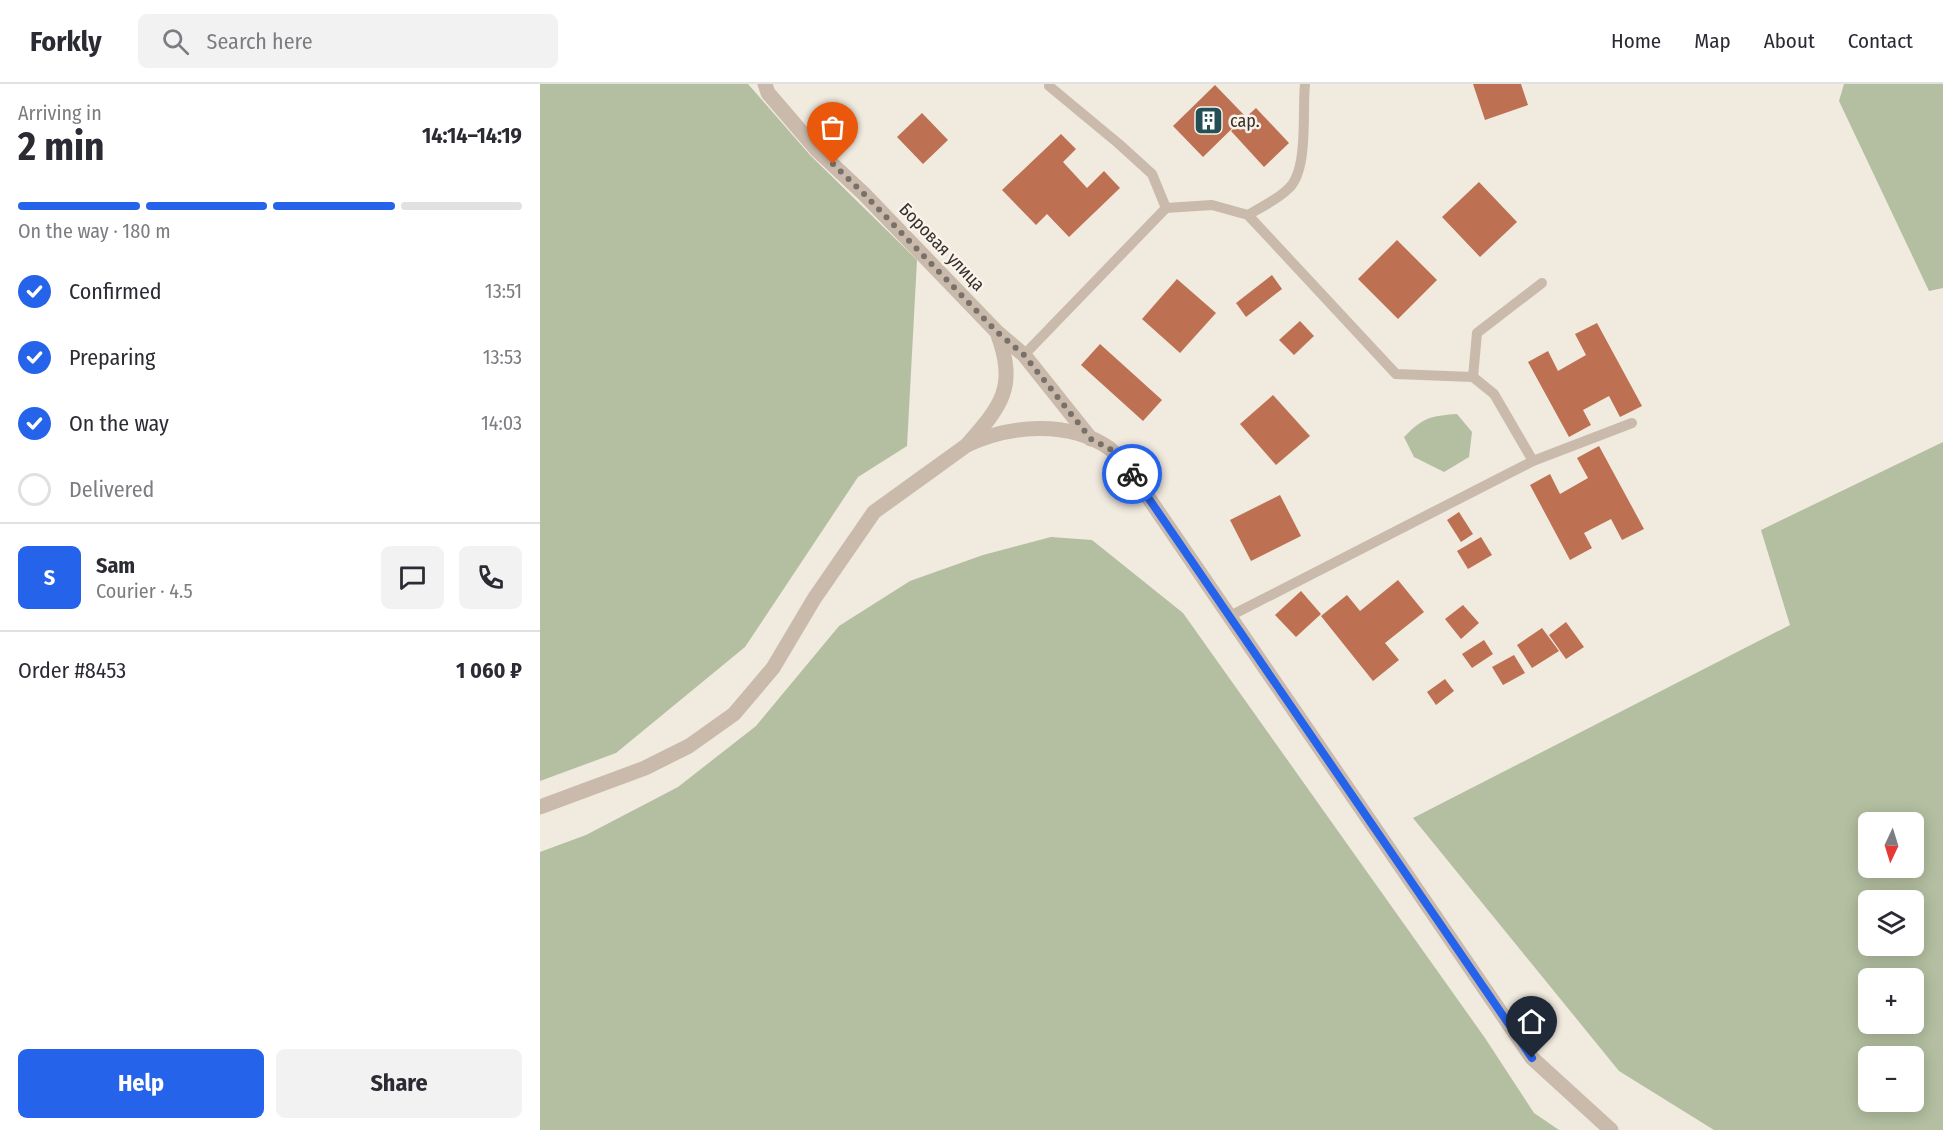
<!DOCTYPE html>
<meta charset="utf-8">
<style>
:root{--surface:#fff;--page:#f2f2f3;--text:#2b2b33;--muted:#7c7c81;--line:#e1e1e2;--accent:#2563eb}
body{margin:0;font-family:"Fira Sans Condensed",sans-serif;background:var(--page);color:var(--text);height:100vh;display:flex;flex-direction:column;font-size:22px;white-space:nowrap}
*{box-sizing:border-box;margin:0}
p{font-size:20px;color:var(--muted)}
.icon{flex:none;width:33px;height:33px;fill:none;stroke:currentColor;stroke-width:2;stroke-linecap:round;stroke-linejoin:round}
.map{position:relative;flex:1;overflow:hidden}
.details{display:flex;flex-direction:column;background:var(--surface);width:540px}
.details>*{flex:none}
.needle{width:39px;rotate:184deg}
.buttons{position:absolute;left:1318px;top:728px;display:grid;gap:12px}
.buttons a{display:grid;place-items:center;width:66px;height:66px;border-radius:9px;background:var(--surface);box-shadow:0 3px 15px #0003;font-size:30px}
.pin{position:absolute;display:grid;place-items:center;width:51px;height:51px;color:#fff;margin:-62px -26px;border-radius:50% 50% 50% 0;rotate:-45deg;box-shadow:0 0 6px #0007}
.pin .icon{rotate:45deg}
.courier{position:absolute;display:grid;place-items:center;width:60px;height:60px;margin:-30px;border:4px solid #2563eb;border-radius:50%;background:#fff;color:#222;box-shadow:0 2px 8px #0007}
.summary em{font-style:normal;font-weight:700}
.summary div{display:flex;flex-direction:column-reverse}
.summary{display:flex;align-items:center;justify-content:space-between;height:102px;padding:0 18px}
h1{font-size:39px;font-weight:700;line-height:45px}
.bar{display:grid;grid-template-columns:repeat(4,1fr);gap:9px 6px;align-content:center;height:72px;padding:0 18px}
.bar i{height:8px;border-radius:4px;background:var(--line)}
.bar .active{background:var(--accent)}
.bar p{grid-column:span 4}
.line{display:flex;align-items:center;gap:15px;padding:0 18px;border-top:2px solid var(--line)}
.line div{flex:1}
.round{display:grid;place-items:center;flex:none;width:63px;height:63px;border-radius:9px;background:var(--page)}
ol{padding:0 18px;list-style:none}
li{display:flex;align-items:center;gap:18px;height:66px}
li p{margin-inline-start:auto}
li .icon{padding:6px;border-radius:50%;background:var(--accent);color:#fff;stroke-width:4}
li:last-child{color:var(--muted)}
li i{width:33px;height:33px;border:3px solid var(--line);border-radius:50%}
.cta{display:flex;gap:12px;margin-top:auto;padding:12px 18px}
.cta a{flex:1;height:69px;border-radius:9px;background:var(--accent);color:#fff;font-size:24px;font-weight:700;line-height:69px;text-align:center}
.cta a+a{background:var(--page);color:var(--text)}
header{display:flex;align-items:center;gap:36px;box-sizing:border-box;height:84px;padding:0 30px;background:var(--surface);border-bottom:2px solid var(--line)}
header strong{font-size:28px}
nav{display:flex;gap:33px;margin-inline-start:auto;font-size:21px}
.search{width:420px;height:54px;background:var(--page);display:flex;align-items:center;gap:15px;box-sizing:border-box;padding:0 21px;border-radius:9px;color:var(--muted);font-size:22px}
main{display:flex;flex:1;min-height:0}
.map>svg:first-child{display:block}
.green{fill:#b3bfa0;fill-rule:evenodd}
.building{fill:#bd7152}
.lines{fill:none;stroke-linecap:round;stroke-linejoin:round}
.service{stroke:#c9baac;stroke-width:10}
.minor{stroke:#c9baac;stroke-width:15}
.tertiary{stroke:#c9baac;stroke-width:15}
.done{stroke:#787069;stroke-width:6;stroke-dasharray:0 10.8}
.route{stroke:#2563eb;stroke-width:8}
.labels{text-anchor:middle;stroke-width:5;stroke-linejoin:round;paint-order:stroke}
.poi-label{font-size:18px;fill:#372f2a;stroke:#f9f3ec;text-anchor:start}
.street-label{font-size:18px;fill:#372f2a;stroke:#f9f3ec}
</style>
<header>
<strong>Forkly</strong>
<div class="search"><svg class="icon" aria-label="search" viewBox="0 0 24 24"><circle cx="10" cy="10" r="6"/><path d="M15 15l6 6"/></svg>Search here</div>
<nav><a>Home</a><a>Map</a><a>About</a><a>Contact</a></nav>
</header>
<main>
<section class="details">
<div class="summary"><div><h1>2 min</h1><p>Arriving in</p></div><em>14:14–14:19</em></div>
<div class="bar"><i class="active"></i><i class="active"></i><i class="active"></i><i></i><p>On the way · 180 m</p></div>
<ol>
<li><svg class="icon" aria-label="check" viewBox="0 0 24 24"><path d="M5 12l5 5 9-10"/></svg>Confirmed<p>13:51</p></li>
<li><svg class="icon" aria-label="check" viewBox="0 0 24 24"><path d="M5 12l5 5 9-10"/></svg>Preparing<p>13:53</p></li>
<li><svg class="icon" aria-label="check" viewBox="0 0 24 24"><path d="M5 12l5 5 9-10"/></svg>On the way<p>14:03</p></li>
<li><i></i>Delivered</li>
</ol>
<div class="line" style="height:108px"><b class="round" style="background:var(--accent);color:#fff">S</b><div><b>Sam</b><p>Courier · 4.5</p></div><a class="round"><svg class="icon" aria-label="chat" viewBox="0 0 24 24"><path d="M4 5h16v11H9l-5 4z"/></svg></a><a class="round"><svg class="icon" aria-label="phone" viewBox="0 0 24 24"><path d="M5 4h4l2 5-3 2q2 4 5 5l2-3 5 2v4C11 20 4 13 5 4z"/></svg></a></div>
<div class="line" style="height:78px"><div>Order #8453</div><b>1 060 ₽</b></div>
<div class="cta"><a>Help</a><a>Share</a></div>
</section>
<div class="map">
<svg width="1403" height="1046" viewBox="0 0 1403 1046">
<rect width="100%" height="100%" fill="#f1eadf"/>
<g class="green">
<polygon points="0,0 208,0 270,71 377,176 367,362 318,393 205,563 76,669 0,697"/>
<polygon points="1304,0 1403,0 1403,204 1389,207 1299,17"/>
<path d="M917 330 932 348 929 373 904 388 874 373 864 353C884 333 890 332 917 330Z"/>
<path d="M1403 358V1046H1174L1079 987 873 734 1250 541 1221 446ZM1329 738H1374V783H1329ZM1329 816H1374V861H1329ZM1329 894H1374V939H1329ZM1329 972H1374V1017H1329Z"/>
<polygon points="511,453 552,456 643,529 945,954 994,1029 1019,1046 0,1046 0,768 46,751 138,703 216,642 299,542 370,497 443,471"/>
</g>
<g class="building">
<polygon points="933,0 981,0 988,21 945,36"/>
<polygon points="675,1 705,32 663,73 633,42"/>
<polygon points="716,24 749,59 724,83 691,47"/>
<polygon points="382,29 408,56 383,80 357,53"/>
<polygon points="521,50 536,65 523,78 547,104 564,87 580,104 529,153 507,130 496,141 462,106"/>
<polygon points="939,98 977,138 940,173 902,133"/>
<polygon points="857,156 897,196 858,235 818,195"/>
<polygon points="732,191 742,205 706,233 696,219"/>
<polygon points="637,195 676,229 640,269 602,235"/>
<polygon points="760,237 774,252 754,271 739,256"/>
<polygon points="1057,239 1102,322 1080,333 1069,312 1043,326 1051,341 1029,353 988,278 1008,267 1018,287 1046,271 1035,250"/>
<polygon points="560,260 622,316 603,337 541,281"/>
<polygon points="733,311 770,352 736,381 700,340"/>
<polygon points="1059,362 1104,445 1082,456 1071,435 1044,449 1052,464 1030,476 990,401 1010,390 1020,410 1048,394 1037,374"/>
<polygon points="740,411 761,452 711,477 690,436"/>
<polygon points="919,428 933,450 921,458 907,436"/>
<polygon points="941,453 952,471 928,485 917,467"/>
<polygon points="858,496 884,528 845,559 859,576 833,597 781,532 807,511 820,527"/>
<polygon points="761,507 781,530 756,553 735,531"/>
<polygon points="923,521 939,539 921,555 905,535"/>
<polygon points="1026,538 1044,563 1026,575 1009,551"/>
<polygon points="1002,544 1019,567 992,584 977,561"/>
<polygon points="944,556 953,570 932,584 922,570"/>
<polygon points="974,571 985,589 963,601 952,583"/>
<polygon points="905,595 914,607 896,621 887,608"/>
</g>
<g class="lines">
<g class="service">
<polyline points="509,2 579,60 612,90 626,124"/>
<path d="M708 131C721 123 737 116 748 105 769 87 762 27 765 0"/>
<polyline points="484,271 626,124 672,121 708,131 856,290 933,293 954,310 993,377"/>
<polyline points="933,293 937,249 1002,199"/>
<polyline points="688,533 993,377 1092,339"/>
</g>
<g class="minor">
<polyline points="225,0 228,9 277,66 324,110 457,248 484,271 551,355"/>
<path d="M427 361C461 322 477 304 458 251"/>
</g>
<path class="tertiary" d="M0 723 105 684 149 662 194 630 233 584 274 515 334 428 427 361C470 341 528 336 569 364 575 369 580 375 586 381L992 974 1071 1046"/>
</g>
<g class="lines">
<polyline class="done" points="293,80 324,110 457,248 484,271 551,355 570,365 592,390"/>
<polyline class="route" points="592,390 992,974"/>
</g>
<defs>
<symbol id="building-square" viewBox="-11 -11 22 22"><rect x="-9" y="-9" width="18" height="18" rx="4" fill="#235056" stroke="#f9f3ec"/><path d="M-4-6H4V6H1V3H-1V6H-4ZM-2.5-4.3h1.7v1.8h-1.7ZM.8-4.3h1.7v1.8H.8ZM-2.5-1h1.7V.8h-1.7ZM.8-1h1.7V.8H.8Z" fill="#fff"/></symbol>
</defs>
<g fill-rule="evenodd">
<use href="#building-square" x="652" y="20" width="33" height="33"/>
</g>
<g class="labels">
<g class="poi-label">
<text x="690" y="43">сар.</text>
</g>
<g class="street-label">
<text transform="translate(402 163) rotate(46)" y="6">Боровая улица</text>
</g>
</g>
</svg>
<div class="buttons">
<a><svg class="needle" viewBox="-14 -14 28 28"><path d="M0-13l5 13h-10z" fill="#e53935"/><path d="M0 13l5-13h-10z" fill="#7c7c81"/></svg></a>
<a><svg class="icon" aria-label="layers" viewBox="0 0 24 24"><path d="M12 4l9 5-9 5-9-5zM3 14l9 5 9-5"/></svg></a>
<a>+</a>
<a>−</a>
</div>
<div class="pin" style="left:293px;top:80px;background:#ea580c"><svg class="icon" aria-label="bag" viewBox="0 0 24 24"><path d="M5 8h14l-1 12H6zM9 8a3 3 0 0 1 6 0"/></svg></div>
<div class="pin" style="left:992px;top:974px;background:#1f2937"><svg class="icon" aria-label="home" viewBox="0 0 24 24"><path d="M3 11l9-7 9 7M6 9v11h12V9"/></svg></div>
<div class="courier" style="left:592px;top:390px"><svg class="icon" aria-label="bike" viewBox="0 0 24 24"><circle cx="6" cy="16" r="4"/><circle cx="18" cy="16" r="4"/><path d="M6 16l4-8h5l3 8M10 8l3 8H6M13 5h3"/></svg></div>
</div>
</main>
